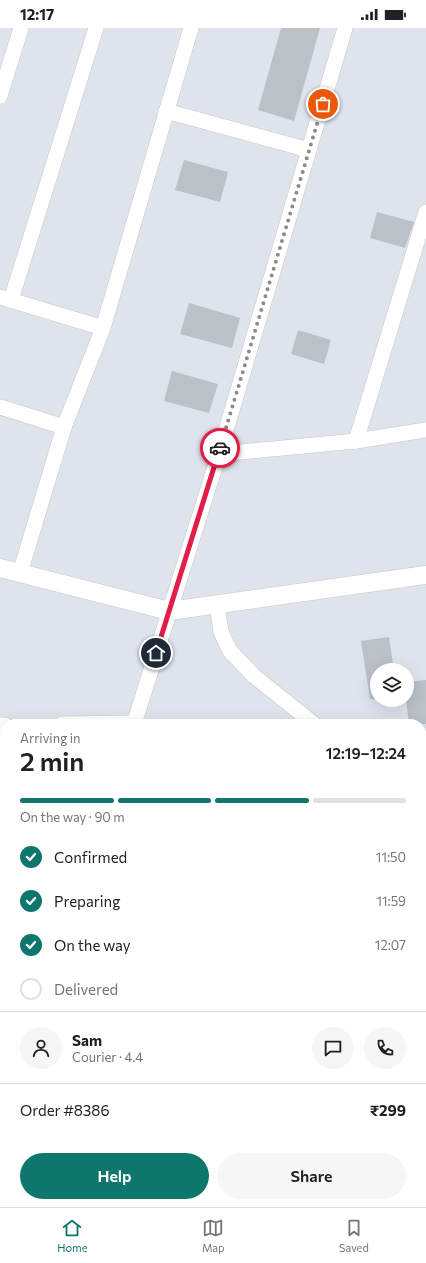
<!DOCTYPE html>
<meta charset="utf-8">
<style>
:root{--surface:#fff;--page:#f6f6f6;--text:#202124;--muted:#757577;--line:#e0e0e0;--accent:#0f766e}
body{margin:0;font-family:Commissioner,sans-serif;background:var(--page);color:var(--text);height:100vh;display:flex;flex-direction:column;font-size:15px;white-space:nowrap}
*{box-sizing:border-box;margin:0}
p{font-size:13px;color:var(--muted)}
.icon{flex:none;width:22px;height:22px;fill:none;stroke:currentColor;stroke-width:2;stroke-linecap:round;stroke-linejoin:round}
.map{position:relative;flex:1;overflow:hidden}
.panel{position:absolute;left:0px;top:691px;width:426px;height:488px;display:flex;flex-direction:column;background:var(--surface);border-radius:16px 16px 0 0;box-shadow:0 4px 16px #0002}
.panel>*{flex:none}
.tools{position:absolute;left:370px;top:635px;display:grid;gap:8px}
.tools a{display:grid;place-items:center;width:44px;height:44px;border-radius:50%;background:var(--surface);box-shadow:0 4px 16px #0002;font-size:20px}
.pin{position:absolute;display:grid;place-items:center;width:34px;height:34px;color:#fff;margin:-17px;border:2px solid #fff;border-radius:50%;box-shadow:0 1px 4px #0007}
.courier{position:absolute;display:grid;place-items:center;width:40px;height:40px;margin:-20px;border:3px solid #e11d48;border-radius:50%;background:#fff;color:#222;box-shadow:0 1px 5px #0007}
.headline em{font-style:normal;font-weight:600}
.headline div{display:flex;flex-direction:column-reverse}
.headline{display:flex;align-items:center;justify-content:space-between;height:68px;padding:0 20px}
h1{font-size:26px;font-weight:600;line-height:30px}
.bar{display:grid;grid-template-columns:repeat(4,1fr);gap:6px 4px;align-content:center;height:48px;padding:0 20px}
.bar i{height:5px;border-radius:3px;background:var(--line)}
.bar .selected{background:var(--accent)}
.bar p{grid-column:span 4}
.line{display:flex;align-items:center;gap:10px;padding:0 20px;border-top:1px solid var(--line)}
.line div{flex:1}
.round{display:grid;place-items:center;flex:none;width:42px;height:42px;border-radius:21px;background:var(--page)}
ol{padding:0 20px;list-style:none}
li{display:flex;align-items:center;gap:12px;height:44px}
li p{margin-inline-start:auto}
li .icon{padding:4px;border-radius:50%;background:var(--accent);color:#fff;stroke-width:4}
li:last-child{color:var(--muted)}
li i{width:22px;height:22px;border:2px solid var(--line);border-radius:50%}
.button{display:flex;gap:8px;margin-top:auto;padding:8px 20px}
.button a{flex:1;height:46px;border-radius:24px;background:var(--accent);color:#fff;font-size:16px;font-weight:600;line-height:46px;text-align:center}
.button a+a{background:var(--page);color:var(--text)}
.status{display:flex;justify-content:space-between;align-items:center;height:28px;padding:0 20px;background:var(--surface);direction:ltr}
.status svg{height:11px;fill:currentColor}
.menu{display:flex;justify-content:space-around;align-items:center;height:56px;border-top:1px solid var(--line);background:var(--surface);font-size:11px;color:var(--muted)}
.menu a{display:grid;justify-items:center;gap:2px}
.menu .selected{color:var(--accent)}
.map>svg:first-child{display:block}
.building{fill:#bcc0c7}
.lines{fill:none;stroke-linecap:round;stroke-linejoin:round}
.minor-casing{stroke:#cbc8c3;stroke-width:16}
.tertiary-casing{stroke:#cbc8c3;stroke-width:19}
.minor{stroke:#fff;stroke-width:15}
.tertiary{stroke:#fff;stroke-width:18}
.done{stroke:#8d8b8c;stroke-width:4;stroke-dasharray:0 7.2}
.route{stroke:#e11d48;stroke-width:5}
</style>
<div class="status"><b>12:17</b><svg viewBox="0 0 49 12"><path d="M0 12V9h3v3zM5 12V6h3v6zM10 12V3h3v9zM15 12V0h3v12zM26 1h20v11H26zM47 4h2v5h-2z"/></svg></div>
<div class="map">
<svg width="426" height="1179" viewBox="0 0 426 1179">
<rect width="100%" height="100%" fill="#dfe3ec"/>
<g class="building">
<polygon points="281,0 320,0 294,93 258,82"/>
<polygon points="184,132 228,144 220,174 175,162"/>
<polygon points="377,184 414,194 405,220 370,210"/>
<polygon points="189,275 240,290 232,320 180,306"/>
<polygon points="298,302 331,312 324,336 291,326"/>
<polygon points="172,343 218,356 209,385 164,373"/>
<polygon points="389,609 394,642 377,642 377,671 370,671 361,613"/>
<polygon points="426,652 426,696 409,696 406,672 407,672 407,654"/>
</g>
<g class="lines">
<defs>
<g id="minor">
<polyline points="0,68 21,0"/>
<polyline points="166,83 309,122"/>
<polyline points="0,269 103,300"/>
<polyline points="11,272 96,0"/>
<polyline points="0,379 64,399"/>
<polyline points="356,413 426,184"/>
<polyline points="219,426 356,413 426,402"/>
<polyline points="20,545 64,399 103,300 191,0"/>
<polyline points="217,576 221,604 230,623 254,648 314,696"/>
<polyline points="62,696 134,695"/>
<polyline points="134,696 219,426 345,0"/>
<polyline points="0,697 5,697"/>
<polyline points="421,711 426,710"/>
<polyline points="421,765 426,767"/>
<polyline points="0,835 5,835"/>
<polyline points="421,843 426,845"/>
<polyline points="0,847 5,847"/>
<polyline points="421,935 426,936"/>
<polyline points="0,965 5,965"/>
<polyline points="106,1179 107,1174"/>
<polyline points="174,1179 176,1174"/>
</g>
<polyline id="tertiary" points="0,540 169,583 426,547"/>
</defs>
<use href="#minor" class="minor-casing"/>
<use href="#tertiary" class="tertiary-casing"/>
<use href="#minor" class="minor"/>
<use href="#tertiary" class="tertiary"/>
</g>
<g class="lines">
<polyline class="done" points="220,420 323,76"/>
<polyline class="route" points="156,625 220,420"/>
</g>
</svg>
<div class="tools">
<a><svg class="icon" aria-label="layers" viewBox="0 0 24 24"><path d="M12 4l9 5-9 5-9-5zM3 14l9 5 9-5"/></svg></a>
</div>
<div class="pin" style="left:323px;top:76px;background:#ea580c"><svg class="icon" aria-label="bag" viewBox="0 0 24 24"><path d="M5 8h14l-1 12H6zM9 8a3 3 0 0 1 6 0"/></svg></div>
<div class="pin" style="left:156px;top:625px;background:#1f2937"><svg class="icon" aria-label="home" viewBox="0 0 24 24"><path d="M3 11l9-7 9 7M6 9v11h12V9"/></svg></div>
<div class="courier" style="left:220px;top:420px"><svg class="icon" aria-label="car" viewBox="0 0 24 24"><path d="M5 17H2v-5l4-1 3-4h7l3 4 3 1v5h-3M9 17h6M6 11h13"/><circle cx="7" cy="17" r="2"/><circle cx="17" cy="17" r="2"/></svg></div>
<section class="panel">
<div class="headline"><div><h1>2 min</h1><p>Arriving in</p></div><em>12:19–12:24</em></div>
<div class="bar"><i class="selected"></i><i class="selected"></i><i class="selected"></i><i></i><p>On the way · 90 m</p></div>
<ol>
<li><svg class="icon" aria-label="check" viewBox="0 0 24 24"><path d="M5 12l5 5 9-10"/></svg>Confirmed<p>11:50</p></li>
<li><svg class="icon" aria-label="check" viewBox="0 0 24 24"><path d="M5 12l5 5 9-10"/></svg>Preparing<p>11:59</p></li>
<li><svg class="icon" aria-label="check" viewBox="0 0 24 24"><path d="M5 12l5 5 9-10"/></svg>On the way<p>12:07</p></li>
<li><i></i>Delivered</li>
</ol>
<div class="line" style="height:72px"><a class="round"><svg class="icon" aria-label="person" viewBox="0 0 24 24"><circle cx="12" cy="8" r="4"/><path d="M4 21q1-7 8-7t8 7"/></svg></a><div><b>Sam</b><p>Courier · 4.4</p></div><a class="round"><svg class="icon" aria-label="chat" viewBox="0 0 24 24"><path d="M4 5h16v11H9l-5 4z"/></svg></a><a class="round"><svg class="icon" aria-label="phone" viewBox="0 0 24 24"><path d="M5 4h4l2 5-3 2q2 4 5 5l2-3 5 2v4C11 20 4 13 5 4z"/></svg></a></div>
<div class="line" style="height:52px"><div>Order #8386</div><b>₹299</b></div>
<div class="button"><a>Help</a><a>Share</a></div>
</section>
</div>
<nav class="menu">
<a class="selected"><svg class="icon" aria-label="home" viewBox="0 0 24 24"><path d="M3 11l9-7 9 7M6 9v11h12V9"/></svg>Home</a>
<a><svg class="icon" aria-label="map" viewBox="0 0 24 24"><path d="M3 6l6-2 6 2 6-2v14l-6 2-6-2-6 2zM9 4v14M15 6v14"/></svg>Map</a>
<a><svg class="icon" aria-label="saved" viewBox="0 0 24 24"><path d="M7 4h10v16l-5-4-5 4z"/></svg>Saved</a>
</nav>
